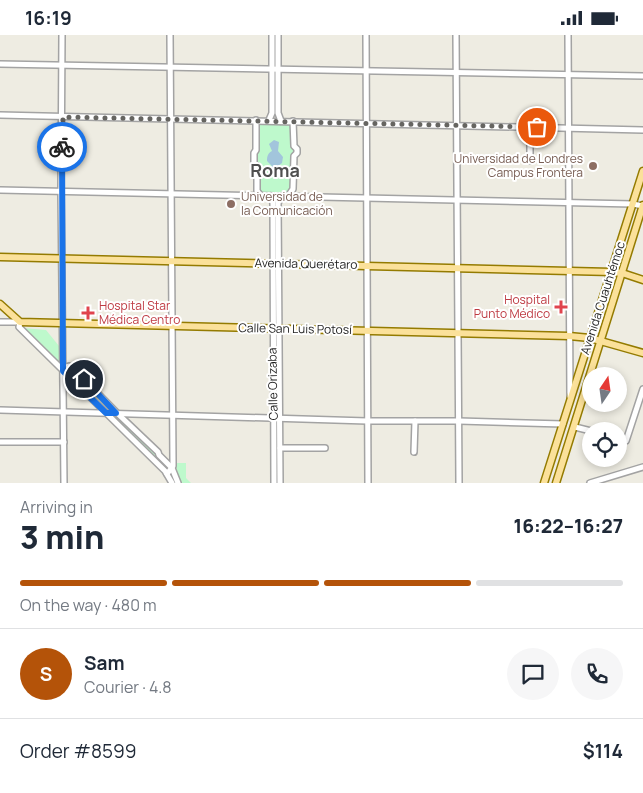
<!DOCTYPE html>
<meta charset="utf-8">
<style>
:root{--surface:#fff;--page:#f6f6f7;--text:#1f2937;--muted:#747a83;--line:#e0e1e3;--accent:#b45309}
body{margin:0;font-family:Manrope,sans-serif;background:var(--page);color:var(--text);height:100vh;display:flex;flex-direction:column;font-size:19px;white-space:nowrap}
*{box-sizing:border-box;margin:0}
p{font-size:16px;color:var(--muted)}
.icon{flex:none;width:28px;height:28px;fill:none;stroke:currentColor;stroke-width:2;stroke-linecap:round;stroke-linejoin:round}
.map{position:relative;height:448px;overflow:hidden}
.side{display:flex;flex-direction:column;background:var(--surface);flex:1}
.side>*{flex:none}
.needle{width:32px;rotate:13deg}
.controls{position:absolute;left:582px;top:332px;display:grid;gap:10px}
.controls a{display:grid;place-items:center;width:45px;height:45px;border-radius:50%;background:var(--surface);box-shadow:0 2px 8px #0003;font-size:25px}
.pin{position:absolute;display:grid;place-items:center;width:42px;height:42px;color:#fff;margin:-21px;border:2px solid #fff;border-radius:50%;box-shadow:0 1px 5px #0007}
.courier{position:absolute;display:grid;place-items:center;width:50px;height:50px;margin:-25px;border:4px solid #1a73e8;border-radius:50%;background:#fff;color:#222;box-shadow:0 1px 6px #0007}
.summary em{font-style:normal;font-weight:800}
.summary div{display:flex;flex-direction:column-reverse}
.summary{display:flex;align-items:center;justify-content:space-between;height:85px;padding:0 20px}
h1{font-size:32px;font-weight:800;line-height:38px}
.bar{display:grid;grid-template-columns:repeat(4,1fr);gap:8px 5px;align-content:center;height:60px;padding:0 20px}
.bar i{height:6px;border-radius:4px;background:var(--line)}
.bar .current{background:var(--accent)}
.bar p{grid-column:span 4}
.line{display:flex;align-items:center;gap:12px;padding:0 20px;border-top:1px solid var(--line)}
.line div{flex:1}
.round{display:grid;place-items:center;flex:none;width:52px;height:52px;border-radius:26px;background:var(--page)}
.status{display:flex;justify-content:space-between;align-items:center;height:35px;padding:0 25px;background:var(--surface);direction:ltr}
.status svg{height:14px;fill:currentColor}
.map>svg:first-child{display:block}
.park{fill:#bef9cc}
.water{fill:#a2c5dc}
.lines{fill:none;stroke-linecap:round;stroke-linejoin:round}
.minor-casing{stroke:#a3a3a3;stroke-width:8}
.major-casing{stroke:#947b01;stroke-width:9}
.minor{stroke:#fff;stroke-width:5}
.major{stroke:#fbe19a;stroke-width:6}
.done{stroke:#666561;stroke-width:5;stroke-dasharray:0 9}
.route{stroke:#1a73e8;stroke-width:6}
.education-dot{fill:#8d6e63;stroke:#fff;stroke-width:2}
.health-dot{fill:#e0444e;stroke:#fff;stroke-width:2}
.labels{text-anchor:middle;stroke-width:4;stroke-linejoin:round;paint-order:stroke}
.education-label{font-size:12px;fill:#785e54;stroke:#fff;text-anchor:end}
.street-label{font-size:12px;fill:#1c1c1c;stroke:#fff}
.health-label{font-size:12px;fill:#be3a42;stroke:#fff;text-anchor:end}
.district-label{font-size:18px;font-weight:bold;fill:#4f4f4f;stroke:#fff}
</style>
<div class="status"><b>16:19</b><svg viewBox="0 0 49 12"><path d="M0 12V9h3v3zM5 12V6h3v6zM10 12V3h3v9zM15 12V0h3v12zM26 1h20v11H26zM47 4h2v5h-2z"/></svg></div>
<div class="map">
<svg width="643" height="448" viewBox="0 0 643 448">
<rect width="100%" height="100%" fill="#eeece2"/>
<g class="park">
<polygon points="256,85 293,86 297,114 291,159 261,161 257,156"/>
<polygon points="23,293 46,295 59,311 59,329"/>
<polygon points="70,331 113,377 107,377 65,335"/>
<polygon points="116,379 156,417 169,432 167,435 111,380"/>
<polygon points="177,428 186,428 186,443 191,448 180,448 176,432"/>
</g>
<path class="water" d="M274 105 279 107 278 116 283 122 282 128 278 131 279 139 274 141 270 137 272 131 267 126C267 121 268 118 272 116L269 109Z"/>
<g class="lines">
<defs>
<g id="minor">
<polyline points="62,0 61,156 64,448"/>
<polyline points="278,0 278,78 281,86"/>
<polyline points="366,0 368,448"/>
<polyline points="456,0 459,448"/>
<polyline points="568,0 570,362"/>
<polyline points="0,29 643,41"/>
<polyline points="0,80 643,95"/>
<polyline points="256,85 256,115 254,118 254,129 257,131 257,156 261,161"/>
<polyline points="269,85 272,78 272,0"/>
<polyline points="530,126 530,92"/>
<polyline points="0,155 633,169 643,171"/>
<polyline points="289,160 293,154 294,121 297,118 297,114 294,111 293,86"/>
<polyline points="270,161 273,168 274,448"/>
<polyline points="0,287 20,287 19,292 165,436 172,448"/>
<polyline points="63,333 69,331 73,333 117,378 158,417 159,420 172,433 178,448"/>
<polyline points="0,375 367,386 459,386 563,389"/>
<polyline points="575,392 591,396"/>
<polyline points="619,404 626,406 643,354"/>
<polyline points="0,407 64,407"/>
<polyline points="280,413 325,413"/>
<polyline points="414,417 415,386"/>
<polyline points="167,439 173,431 173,428 170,0"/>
<polyline points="280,448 278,168 282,161"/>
<polyline points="590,448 643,432"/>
</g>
<g id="major">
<polyline points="0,222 612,237 622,238 643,245"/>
<polyline points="0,269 20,287 569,301 590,303 643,318"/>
<polyline points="544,448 643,136"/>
<polyline points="556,448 643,170"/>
</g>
</defs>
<use href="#minor" class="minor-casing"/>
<use href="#major" class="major-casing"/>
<use href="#minor" class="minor"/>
<use href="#major" class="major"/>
</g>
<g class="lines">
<polyline class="done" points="62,112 63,82 537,92"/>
<polyline class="route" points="62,112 63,336 106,378 116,378 84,344"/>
</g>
<g class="education-dot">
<circle cx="593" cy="131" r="5"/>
<circle cx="231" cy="169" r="5"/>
</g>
<g class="health-dot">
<path d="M558.5 264.5h5v5h5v5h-5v5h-5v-5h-5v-5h5z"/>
<path d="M85.5 270.5h5v5h5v5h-5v5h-5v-5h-5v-5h5z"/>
</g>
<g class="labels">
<g class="education-label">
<text x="583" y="128">Universidad de Londres<tspan x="583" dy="14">Campus Frontera</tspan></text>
<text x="241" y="166" text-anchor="start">Universidad de<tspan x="241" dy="14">la Comunicación</tspan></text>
</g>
<g class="street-label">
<text transform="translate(306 229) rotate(1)" y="4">Avenida Querétaro</text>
<text transform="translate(603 263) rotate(-72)" y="4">Avenida Cuauhtémoc</text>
<text transform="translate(295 294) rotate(1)" y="4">Calle San Luis Potosí</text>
<text transform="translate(273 349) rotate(-91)" y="4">Calle Orizaba</text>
</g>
<g class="health-label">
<text x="550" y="269">Hospital<tspan x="550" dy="14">Punto Médico</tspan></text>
<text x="99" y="275" text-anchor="start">Hospital Star<tspan x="99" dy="14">Médica Centro</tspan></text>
</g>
<g class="district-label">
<text x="275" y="142">Roma</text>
</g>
</g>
</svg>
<div class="controls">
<a><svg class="needle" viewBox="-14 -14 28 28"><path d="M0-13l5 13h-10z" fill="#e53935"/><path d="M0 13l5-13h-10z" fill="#747a83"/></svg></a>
<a><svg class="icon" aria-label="locate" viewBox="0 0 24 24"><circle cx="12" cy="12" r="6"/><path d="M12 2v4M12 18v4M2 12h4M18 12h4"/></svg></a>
</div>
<div class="pin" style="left:537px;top:92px;background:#ea580c"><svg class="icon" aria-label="bag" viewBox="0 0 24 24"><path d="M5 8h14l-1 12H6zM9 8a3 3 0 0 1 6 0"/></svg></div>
<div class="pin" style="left:84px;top:344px;background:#1f2937"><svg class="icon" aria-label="home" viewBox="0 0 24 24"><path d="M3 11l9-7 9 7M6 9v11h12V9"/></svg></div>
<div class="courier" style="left:62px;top:112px"><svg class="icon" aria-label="bike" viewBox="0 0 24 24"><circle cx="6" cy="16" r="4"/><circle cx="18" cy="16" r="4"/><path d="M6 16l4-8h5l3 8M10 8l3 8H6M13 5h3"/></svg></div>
</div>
<section class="side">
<div class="summary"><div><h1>3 min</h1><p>Arriving in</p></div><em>16:22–16:27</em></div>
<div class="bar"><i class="current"></i><i class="current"></i><i class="current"></i><i></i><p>On the way · 480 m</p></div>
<div class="line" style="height:90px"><b class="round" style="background:var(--accent);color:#fff">S</b><div><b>Sam</b><p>Courier · 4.8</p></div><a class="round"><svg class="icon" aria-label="chat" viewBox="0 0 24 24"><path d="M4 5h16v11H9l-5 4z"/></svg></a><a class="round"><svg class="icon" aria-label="phone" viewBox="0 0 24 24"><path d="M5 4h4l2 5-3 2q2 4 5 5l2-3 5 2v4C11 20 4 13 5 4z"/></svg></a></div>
<div class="line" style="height:65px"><div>Order #8599</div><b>$114</b></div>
</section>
